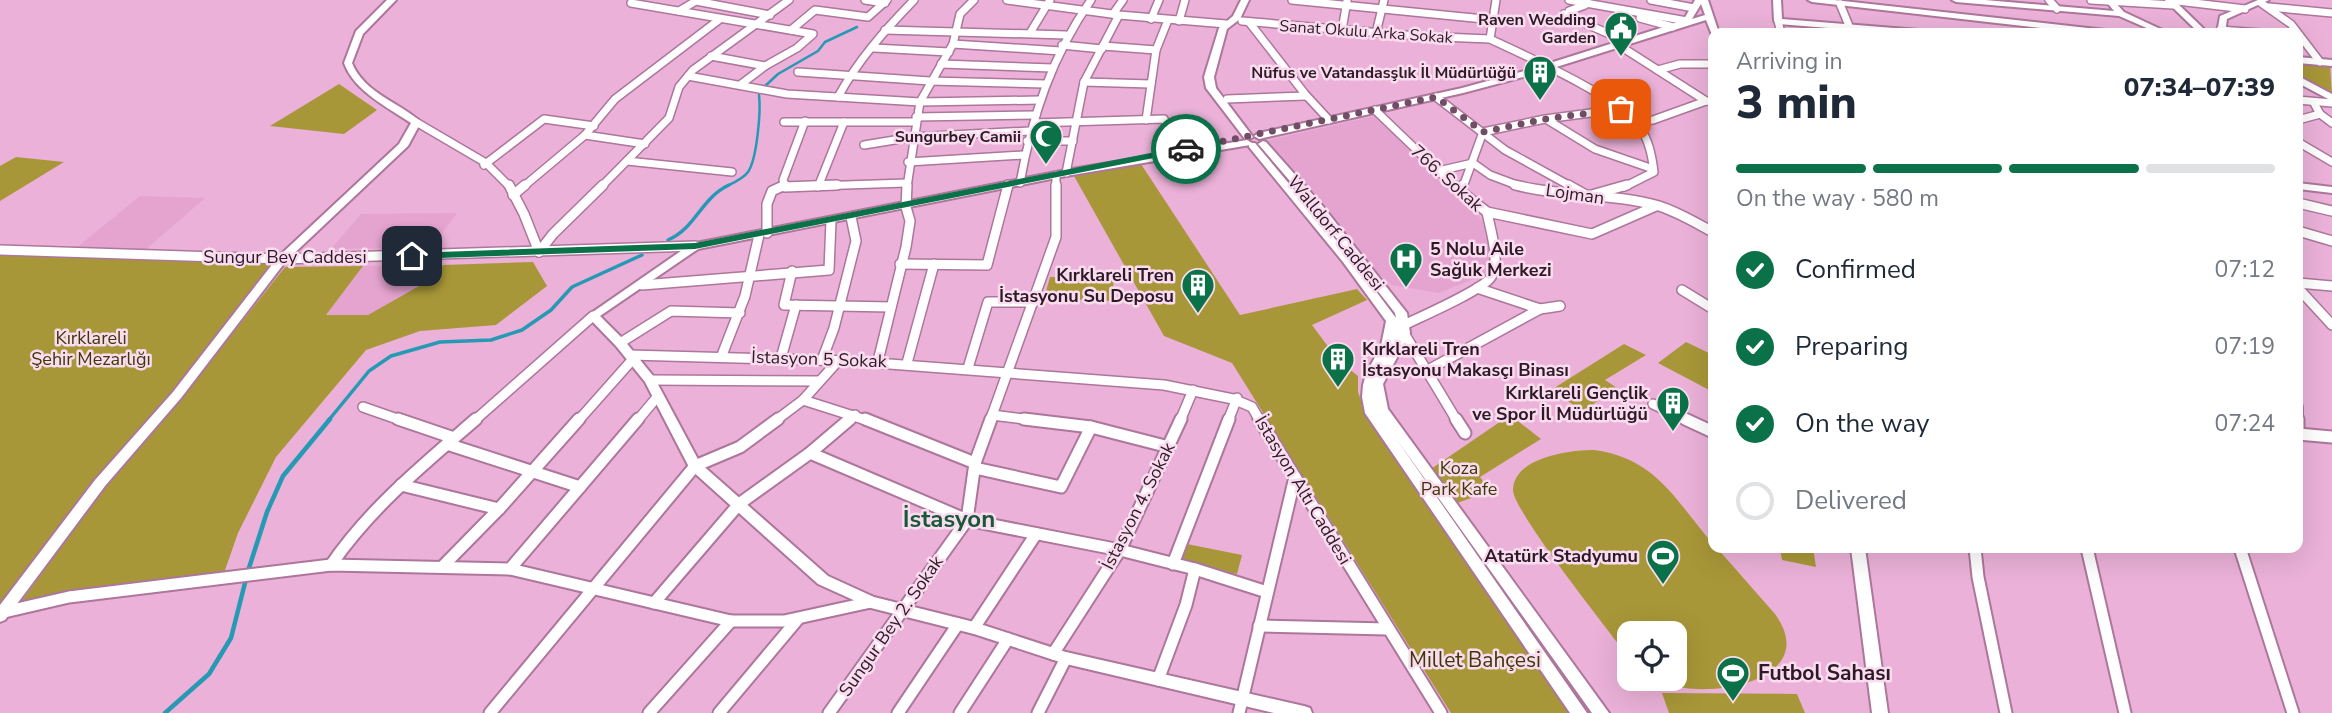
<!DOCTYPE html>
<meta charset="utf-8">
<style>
:root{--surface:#fff;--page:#f2f2f3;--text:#1f2937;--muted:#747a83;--line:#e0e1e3;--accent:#0a7148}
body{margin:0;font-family:"Nunito Sans",sans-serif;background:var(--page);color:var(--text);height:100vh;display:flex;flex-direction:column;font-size:26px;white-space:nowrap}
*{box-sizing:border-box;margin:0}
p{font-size:23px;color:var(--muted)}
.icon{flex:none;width:38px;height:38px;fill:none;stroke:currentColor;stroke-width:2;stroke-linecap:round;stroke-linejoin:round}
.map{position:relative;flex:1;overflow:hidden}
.sheet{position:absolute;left:1708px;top:28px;width:595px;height:525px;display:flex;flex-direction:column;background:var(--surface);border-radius:14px;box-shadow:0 7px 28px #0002}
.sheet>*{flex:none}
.controls{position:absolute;left:1617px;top:621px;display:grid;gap:14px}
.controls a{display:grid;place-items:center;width:70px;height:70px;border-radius:14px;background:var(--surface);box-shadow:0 7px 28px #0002;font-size:35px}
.pin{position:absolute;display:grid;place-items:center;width:60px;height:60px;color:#fff;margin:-30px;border-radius:14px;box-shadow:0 4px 10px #0006}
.courier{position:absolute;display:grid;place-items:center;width:70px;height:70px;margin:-35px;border:5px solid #0a7148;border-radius:50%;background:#fff;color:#222;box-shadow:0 2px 9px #0007}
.summary em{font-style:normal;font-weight:800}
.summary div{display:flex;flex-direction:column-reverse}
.summary{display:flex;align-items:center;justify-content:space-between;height:119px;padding:0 28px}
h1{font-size:46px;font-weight:800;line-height:52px}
.bar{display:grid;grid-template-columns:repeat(4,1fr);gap:10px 7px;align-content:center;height:84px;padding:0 28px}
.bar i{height:9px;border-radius:5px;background:var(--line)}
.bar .current{background:var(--accent)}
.bar p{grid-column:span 4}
ol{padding:0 28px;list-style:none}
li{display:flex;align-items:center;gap:21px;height:77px}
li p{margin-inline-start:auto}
li .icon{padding:7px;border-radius:50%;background:var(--accent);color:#fff;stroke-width:4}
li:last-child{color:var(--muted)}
li i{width:38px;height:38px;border:4px solid var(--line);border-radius:50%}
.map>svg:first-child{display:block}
.built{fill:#e5a4d0}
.green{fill:#a89738}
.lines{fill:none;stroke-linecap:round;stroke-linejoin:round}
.stream-far2{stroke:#2699b5;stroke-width:2.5}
.stream-far1{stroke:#2699b5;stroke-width:3.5}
.stream{stroke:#2699b5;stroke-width:4.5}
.minor-far2-casing{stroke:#ad769b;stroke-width:10}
.minor-far1-casing{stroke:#ad769b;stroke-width:12}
.minor-casing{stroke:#ad769b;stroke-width:15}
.tertiary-casing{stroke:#ad769b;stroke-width:4}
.secondary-casing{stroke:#ad769b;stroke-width:4}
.minor-far2{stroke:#fff;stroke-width:7}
.minor-far1{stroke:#fff;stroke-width:9}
.minor{stroke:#fff;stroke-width:11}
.tertiary{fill:#fff;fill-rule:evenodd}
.secondary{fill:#fff;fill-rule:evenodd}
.route{fill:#0a7148}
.done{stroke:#704e66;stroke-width:7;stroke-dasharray:0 12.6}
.labels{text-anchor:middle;stroke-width:5;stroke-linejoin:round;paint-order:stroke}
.far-poi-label{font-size:16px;font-weight:bold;fill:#2e1928;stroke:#fadcef;text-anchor:end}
.far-street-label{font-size:16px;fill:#2e1928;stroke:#fadcef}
.street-label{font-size:18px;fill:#2e1928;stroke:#fadcef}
.poi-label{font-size:18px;font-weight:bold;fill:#2e1928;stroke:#fadcef;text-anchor:end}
.park-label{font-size:18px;fill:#3f3707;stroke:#fadcef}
.near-park-label{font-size:21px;fill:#3f3707;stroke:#fadcef}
.near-poi-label{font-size:21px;font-weight:bold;fill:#2e1928;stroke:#fadcef;text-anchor:start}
.district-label{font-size:24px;font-weight:bold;fill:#19573a;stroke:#fadcef}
</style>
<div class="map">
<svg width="2332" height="713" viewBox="0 0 2332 713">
<rect width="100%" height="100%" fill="#ebb1d8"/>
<g class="built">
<polygon points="1380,115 1467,199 1483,223 1491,261 1486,274 1439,293 1392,285 1359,258 1265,141"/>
<polygon points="140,196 205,198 144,251 75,249"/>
<polygon points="457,213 431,248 331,249 361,214"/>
<polygon points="443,265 435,277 368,315 325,316 363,266"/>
</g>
<g class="green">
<polygon points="2298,63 2330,65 2332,95 2298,76"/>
<polygon points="339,84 377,110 344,134 270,126"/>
<polygon points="16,157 64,162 0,201 0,166"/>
<polygon points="1141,164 1240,315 1357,289 1367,300 1312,325 1338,360 1358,376 1358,392 1367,416 1570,713 1451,713 1232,363 1164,336 1074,176"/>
<polygon points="0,254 270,264 184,381 0,608"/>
<polygon points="533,262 547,286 496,325 420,331 366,350 276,457 238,533 224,573 64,592 21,602 108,483 196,380 285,267 363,266 326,315 368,315 435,277 443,265"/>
<polygon points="1050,277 1114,279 1111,301 1044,298"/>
<polygon points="1686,342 1713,355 1713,392 1658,363"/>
<polygon points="1624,344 1646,355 1605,380 1617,388 1583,411 1551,390"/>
<polygon points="1510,415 1541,439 1480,477 1490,491 1452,505 1428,471"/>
<path d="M1594 450C1656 458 1675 500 1713 544V548H1717L1775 614C1825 683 1698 704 1655 679H1675V634H1629V658C1610 632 1513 511 1513 490 1514 457 1570 450 1594 450Z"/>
<polygon points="1187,544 1242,555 1237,574 1181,563"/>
<polygon points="1780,548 1813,548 1816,567 1782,560"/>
<polygon points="1662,693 1797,694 1805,713 1669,713"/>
</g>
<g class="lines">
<g class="stream-far2">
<polyline points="764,87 778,74 818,51 825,42 857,27"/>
<path d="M725 187C733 183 743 179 748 172 757 159 761 111 759 95"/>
</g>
<g class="stream-far1">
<path d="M668 240C696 228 701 198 729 185"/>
<polyline points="328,421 369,371 391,356 440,342 491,340 522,330 551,310 572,287 642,255"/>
</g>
<g class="stream">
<polyline points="248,571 267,512 283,476 330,419"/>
<polyline points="165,713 209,674 231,638 246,579"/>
</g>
<defs>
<g id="minor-far2">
<polyline points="865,0 885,3"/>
<polyline points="1007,0 1119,15 1226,24"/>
<polyline points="1292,0 1494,20"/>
<path d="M1496 0 1490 39C1526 56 1617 96 1639 126 1649 140 1652 156 1654 172L1624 187"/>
<polyline points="1569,0 1687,21"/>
<polyline points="1651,0 1694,8"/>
<polyline points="2049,0 2057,9"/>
<polyline points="2091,0 2173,5"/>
<polyline points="2169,0 2245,9"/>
<polyline points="631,3 813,34 797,48 765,66 711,56"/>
<polyline points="2261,3 2291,24 2320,62"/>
<polyline points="1840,4 1852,33"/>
<polyline points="2269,7 2332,13"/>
<polyline points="679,11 696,1 770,15"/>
<polyline points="1569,11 1585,5"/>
<polyline points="1113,14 1123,0"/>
<polyline points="1564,14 1625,41"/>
<polyline points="1640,18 1673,27"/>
<polyline points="1151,19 1159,0"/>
<polyline points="1179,21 1185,0"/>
<polyline points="1242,21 1417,36 1490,39"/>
<polyline points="1778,21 1781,33"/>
<polyline points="1249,22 1305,94 1329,120"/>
<polyline points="791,30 815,10 868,17 887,0"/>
<polyline points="885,30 1066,35"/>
<polyline points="1342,30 1347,1"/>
<polyline points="2220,30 2261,33"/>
<polyline points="1030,33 1050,0"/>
<polyline points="1376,33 1384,0"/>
<polyline points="953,44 1061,51"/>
<polyline points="1617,44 1706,101 1713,102"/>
<polyline points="1062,45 1102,49"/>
<polyline points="1103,46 1156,50"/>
<polyline points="874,48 949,52"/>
<polyline points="941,64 1052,68"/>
<polyline points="1658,70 1680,64 1713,64"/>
<polyline points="798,72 930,81 1045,84"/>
<polyline points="688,76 787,94 920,102 1040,100"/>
<polyline points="1084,82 1150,84"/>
<polyline points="740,85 765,66"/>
<path d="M838 97C858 60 885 30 914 0"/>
<polyline points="1436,97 1505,150 1572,187"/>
<polyline points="1227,99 1306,96"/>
<polyline points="2298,100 2332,103"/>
<polyline points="1375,110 1455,187"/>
<polyline points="2320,114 2332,123"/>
<polyline points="916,117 1036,115"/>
<polyline points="1546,119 1595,149 1653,169"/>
<polyline points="1146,120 1156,50 1168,20"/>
<polyline points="2298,120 2320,114 2314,103"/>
<polyline points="416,122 486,163 510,187"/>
<polyline points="784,122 915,122"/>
<polyline points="1636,122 1653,120 1706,101"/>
<polyline points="1034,123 1164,119 1176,151"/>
<polyline points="585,135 645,144"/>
<polyline points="1027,141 1073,141"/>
<polyline points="2298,142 2332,162"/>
<polyline points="864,145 913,137 1030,131"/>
<polyline points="627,161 732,172"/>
<polyline points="908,162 1023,155"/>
<polyline points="484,165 544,119 594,126"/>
<polyline points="1438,171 1473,163 1490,175 1522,187"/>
<polyline points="1066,173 1084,82 1119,15"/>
<polyline points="1056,175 1056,187"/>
<path d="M1020 183C1032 116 1052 56 1091 0"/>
<polyline points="523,187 585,135 615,99 720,19"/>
<polyline points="601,187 669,118 679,87 693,70 789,0"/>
<polyline points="785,187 906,183"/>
<polyline points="785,187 783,180 805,121"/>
<polyline points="818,187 844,122"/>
<polyline points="907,187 920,102 953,44 960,14 974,0"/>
<polyline points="1463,187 1483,132 1545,119 1621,109"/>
</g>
<g id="minor-far1">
<polyline points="509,185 524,214 539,252"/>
<path d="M1515 185C1562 197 1613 193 1659 206 1678 212 1696 223 1713 232"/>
<polyline points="1568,185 1584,194"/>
<polyline points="785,187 837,185"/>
<polyline points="1461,192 1463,185"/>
<polyline points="513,195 525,185"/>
<polyline points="1588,196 1627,185"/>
<polyline points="2298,203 2332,211"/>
<polyline points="1487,212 1592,234 1656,206"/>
<polyline points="2298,231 2332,241"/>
<polyline points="767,233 767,204 772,191 785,185"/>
<polyline points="0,250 282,259 695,246"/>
<polyline points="539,252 553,234 603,185"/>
<polyline points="900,264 987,265 1008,185"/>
<polyline points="792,271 784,305 891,307"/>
<polyline points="2298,283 2332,286"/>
<polyline points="642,285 829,270 831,221"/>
<polyline points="1477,288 1540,309 1560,306"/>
<polyline points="2298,288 2332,325"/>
<polyline points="1682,290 1713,309"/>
<path d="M1404 325C1420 317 1483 290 1491 277 1501 261 1490 229 1487 212L1453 185"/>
<polyline points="1404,333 1457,421"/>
<polyline points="620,343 671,311 740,313"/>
<polyline points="630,355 850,361 1164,385 1233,399 1252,407 1260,421"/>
<polyline points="722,355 745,296 759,235"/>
<polyline points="781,358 796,305"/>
<polyline points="822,360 834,328 856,241 851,217"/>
<polyline points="878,361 906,247 910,221 906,207 907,185"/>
<polyline points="907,363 934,264"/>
<polyline points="968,368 988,302 1034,302"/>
<polyline points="1428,370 1540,309"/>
<polyline points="650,380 819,381"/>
<polyline points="803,400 869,421"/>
<polyline points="1653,404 1689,421"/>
<polyline points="363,407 403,421"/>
<polyline points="2298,407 2298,421"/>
<polyline points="992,415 1039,421"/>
<polyline points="474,421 593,316"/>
<polyline points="578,421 633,359"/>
<polyline points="637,421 658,396"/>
<polyline points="775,421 803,400 838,361"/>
<polyline points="848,421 855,415"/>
<polyline points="990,421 1056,237 1056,185"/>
<polyline points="1180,421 1193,390"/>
<polyline points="1228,421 1237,398"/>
</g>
<g id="minor">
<polyline points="398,419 454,438"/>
<polyline points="865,419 975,463"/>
<polyline points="1024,419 1091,427 1169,447"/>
<polyline points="1259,419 1441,713"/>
<polyline points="1456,419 1465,433"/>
<polyline points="1685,419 1713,432"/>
<polyline points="2298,419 2298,432"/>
<polyline points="2298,434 2332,437"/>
<polyline points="447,444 580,487"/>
<polyline points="810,453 967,520 1120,550 1195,569 1267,592"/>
<polyline points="975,468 1061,487 1091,427"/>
<polyline points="401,485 499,509"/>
<polyline points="1975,548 1978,577 2006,713"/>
<polyline points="2087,548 2125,713"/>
<polyline points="2240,548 2293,713"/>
<polyline points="1173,564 1229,419"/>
<path d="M331 565C370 508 424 464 476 419"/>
<polyline points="443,566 499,509 579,419"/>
<polyline points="510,569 638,419"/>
<polyline points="654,603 739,504 810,453 850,419"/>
<polyline points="0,613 69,597 331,565 510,569 731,621 784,621 871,602"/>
<polyline points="1259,626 1387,629"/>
<polyline points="974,628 1036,534"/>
<polyline points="1053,654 1120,550 1181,419"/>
<polyline points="1158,680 1186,605 1195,569"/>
<polyline points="490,713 695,466 740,447 778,419"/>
<polyline points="649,713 731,621"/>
<polyline points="719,713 798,619"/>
<polyline points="829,713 967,520 975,463 991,419"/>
<polyline points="898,713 958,624"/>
<polyline points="960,713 1008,639"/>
<polyline points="1038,713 1066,658"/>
<polyline points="1239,713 1295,477"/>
</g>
<g id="tertiary">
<path d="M387 0H396L363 34 352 63C364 93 399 102 421 122L408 146 286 261 181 398 105 486 5 620 0 622V605L95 480 173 392 278 257 399 144 411 123C387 107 354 91 344 63L356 31Z"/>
<path d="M1695 0H1708L1719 33 1712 35 1706 20 1534 74 1463 93 1259 139 1254 136 1259 133 1462 88 1528 70 1670 25 1684 19ZM1701 4 1705 15 1692 19Z"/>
<polygon points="1773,0 1781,0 1782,19 1919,30 1923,33 1892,33 1778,24 1774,21"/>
<polygon points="1952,0 1985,0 2114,11 2105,0 2113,0 2124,12 2169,33 2158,33 2119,16 1956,2"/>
<polygon points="2165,0 2174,0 2208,33 2199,33"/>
<polygon points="1247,140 1252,143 1250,145 1066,176 698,249 600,316 624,340 654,377 700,463 828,576 874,597 974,622 1066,652 1304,706 1310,708 1312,713 1274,713 1066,664 974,634 871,608 818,584 690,469 645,382 616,346 587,316 691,244 1066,170"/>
<polygon points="2298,183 2332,187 2332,193 2298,189"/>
<polygon points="1851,548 1865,548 1888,713 1872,713"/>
</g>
<g id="secondary">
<polygon points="1241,0 1249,0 1240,19 1227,29 1214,77 1216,88 1253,137 1248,140 1245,139 1206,88 1204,77 1219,28 1233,16"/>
<polygon points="1808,0 1834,0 2106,30 2110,33 2085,33 1812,2"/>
<polygon points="2258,0 2269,0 2227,19 2225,33 2217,33 2220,16"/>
<polygon points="2298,57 2332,60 2332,66 2298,63"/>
<polygon points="2298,76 2332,94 2332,101 2298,83"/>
<polygon points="1263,141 1266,142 1321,204 1407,313 1410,333 1383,384 1388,409 1609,713 1592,713 1395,437 1587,713 1570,713 1365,413 1362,397 1363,385 1366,374 1381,346 1386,321 1343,262 1249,147 1249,143 1255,143 1351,258 1396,318 1395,313 1313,208 1260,146 1258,144"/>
</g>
</defs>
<use href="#minor-far2" class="minor-far2-casing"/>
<use href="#minor-far1" class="minor-far1-casing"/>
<use href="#minor" class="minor-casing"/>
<use href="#tertiary" class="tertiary-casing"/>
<use href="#secondary" class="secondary-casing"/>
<use href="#minor-far2" class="minor-far2"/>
<use href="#minor-far1" class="minor-far1"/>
<use href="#minor" class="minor"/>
<use href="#tertiary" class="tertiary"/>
<use href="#secondary" class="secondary"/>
</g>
<polygon class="route" points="1186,146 1190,149 1189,151 695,249 412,259 407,256 412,253 695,243"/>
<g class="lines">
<polyline class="done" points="1186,149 1436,97 1483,132 1545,119 1621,109"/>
</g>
<defs>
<symbol id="civic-pin" viewBox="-11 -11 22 30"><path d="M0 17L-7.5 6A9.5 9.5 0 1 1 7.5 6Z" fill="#0a7148" stroke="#fadcef"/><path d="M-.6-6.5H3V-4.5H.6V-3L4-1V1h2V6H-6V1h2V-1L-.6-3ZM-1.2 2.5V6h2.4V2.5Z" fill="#fff"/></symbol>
<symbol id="building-pin" viewBox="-11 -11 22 30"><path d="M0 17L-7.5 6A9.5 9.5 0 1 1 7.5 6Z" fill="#0a7148" stroke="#fadcef"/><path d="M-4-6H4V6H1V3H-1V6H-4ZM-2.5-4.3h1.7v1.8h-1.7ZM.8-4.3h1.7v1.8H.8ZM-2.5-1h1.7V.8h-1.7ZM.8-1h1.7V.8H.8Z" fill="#fff"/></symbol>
<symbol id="mosque-pin" viewBox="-11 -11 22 30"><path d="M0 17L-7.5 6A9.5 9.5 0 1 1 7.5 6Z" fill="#0a7148" stroke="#fadcef"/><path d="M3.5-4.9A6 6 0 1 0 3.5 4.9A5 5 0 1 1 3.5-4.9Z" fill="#fff"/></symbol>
<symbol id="hospital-pin" viewBox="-11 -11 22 30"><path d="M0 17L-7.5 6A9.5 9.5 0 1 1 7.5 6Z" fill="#0a7148" stroke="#fadcef"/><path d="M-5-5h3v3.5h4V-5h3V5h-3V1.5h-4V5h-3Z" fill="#fff"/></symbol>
<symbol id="stadium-pin" viewBox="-11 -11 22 30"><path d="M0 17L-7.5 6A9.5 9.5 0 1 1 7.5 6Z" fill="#0a7148" stroke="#fadcef"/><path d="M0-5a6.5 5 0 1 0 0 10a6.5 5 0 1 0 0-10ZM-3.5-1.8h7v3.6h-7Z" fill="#fff"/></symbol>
</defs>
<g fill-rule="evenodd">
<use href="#civic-pin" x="1602" y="9" width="38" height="52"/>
<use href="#building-pin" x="1521" y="53" width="38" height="52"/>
<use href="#mosque-pin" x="1027" y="117" width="38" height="52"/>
<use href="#hospital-pin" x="1387" y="240" width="38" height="52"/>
<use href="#building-pin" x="1179" y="266" width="38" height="52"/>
<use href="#building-pin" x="1319" y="340" width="38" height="52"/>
<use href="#building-pin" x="1654" y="384" width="38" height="52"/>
<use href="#stadium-pin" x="1644" y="537" width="38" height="52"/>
<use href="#stadium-pin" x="1714" y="654" width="38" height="52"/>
</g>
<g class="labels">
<g class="far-poi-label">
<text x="1596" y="25">Raven Wedding<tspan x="1596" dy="18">Garden</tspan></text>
<text x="1516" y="78">Nüfus ve Vatandasşlık İl Müdürlüğü</text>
<text x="1021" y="142">Sungurbey Camii</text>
</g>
<g class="far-street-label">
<text transform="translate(1366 31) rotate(4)" y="6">Sanat Okulu Arka Sokak</text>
</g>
<g class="street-label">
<text transform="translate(1447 178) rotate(42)" y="6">766. Sokak</text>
<text transform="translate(1575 194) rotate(8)" y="6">Lojman</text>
<text transform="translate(1336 233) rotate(51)" y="6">Walldorf Caddesi</text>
<text x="285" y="263">Sungur Bey Caddesi</text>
<text transform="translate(819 359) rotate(2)" y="6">İstasyon 5 Sokak</text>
<text transform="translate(1303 490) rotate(59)" y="6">İstasyon Altı Caddesi</text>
<text transform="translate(1138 506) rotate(-63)" y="6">İstasyon 4. Sokak</text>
<text transform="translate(891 626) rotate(-55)" y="6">Sungur Bey 2. Sokak</text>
</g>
<g class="poi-label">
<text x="1430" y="255" text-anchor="start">5 Nolu Aile<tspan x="1430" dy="21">Sağlık Merkezi</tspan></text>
<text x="1174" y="281">Kırklareli Tren<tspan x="1174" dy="21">İstasyonu Su Deposu</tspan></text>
<text x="1362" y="355" text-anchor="start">Kırklareli Tren<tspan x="1362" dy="21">İstasyonu Makasçı Binası</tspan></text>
<text x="1648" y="399">Kırklareli Gençlik<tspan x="1648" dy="21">ve Spor İl Müdürlüğü</tspan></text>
<text x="1638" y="562">Atatürk Stadyumu</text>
</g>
<g class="park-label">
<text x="91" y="344">Kırklareli<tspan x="91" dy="21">Şehir Mezarlığı</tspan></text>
<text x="1459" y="474">Koza<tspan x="1459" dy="21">Park Kafe</tspan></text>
</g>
<g class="near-park-label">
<text x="1475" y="667">Millet Bahçesi</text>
</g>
<g class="near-poi-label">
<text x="1758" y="680">Futbol Sahası</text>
</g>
<g class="district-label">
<text x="949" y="527">İstasyon</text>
</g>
</g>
</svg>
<div class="controls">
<a><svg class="icon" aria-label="locate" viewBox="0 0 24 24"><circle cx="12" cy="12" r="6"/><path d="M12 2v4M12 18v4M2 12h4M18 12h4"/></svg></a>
</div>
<div class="pin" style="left:1621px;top:109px;background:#ea580c"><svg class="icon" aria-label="bag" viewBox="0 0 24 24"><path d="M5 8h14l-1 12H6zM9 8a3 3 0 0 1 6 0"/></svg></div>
<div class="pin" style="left:412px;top:256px;background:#1f2937"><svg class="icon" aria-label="home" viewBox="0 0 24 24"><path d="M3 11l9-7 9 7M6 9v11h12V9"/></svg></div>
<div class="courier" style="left:1186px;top:149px"><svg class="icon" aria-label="car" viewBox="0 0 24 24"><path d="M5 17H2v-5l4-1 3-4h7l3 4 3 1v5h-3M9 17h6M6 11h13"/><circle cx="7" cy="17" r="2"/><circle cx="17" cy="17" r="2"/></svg></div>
<section class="sheet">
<div class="summary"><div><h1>3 min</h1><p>Arriving in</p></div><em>07:34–07:39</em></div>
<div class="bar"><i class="current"></i><i class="current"></i><i class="current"></i><i></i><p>On the way · 580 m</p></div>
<ol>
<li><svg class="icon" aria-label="check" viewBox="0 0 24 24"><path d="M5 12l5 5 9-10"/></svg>Confirmed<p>07:12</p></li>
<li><svg class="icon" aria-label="check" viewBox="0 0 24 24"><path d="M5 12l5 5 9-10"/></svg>Preparing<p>07:19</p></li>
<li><svg class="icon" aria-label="check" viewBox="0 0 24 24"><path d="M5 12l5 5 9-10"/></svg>On the way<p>07:24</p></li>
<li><i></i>Delivered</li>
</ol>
</section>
</div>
